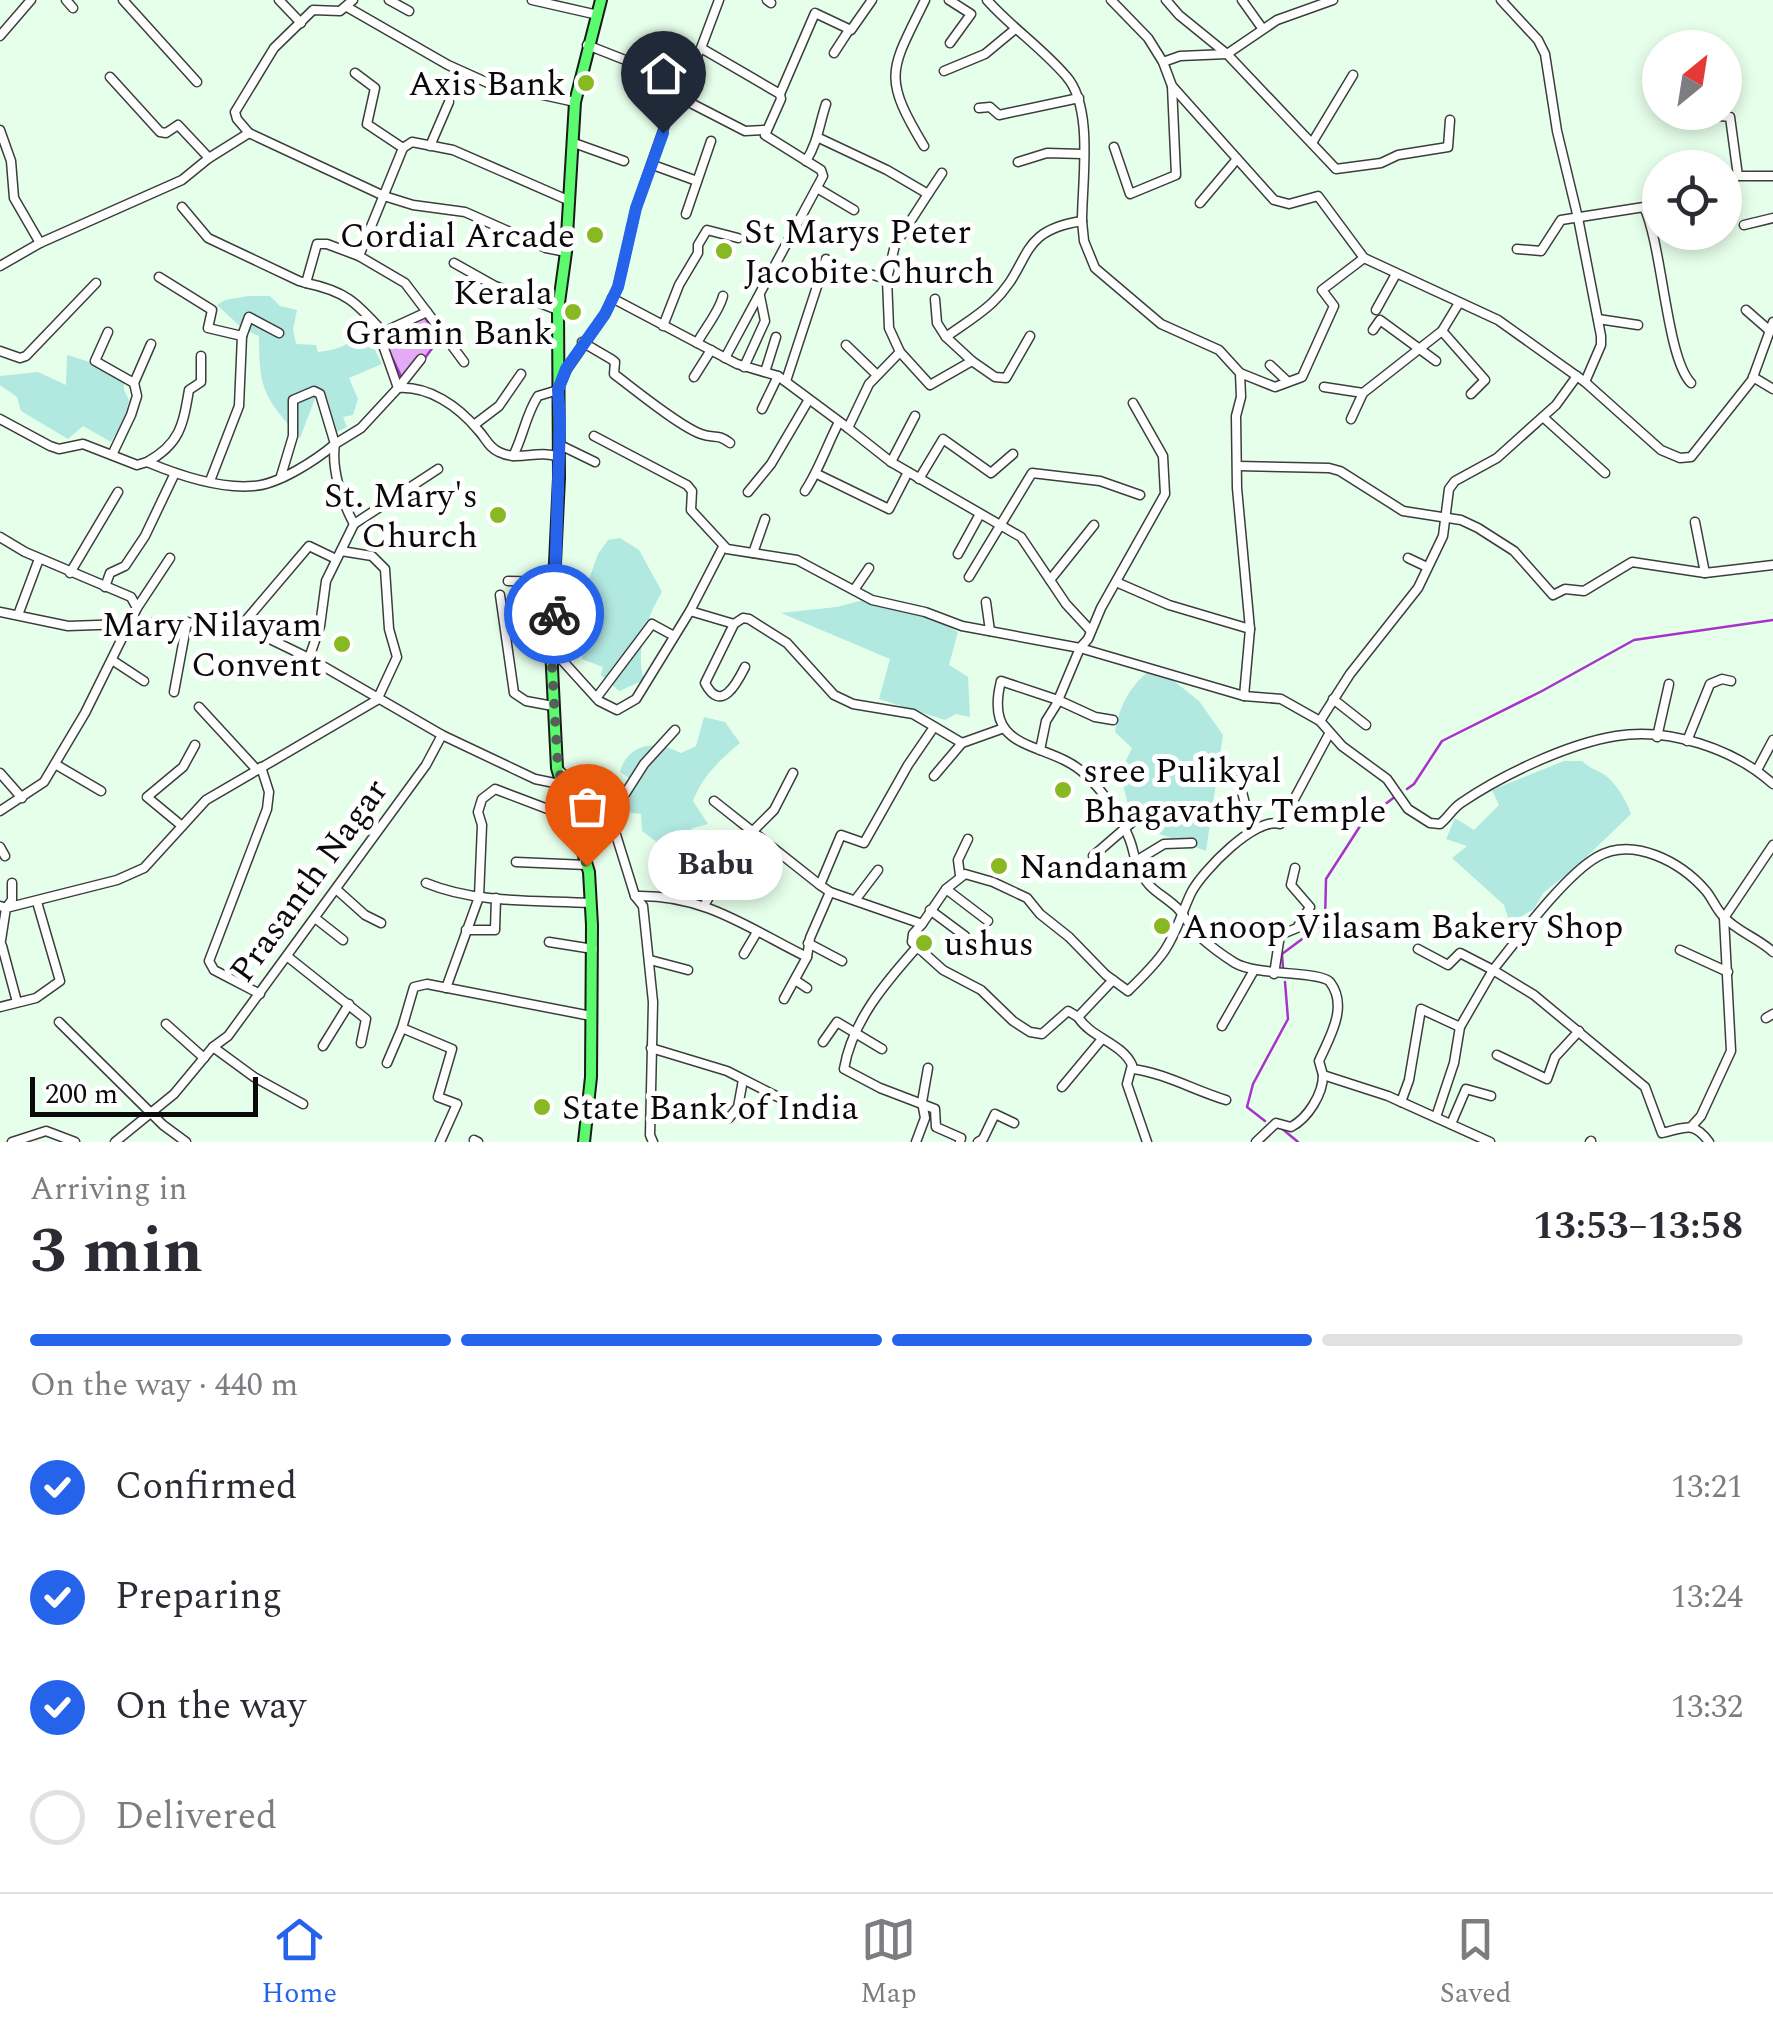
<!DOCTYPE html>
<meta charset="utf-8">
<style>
:root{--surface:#fff;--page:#f2f2f3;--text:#2b2b33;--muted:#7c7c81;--line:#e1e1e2;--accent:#2563eb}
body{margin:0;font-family:Spectral,serif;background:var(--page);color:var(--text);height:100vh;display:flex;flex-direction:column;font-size:38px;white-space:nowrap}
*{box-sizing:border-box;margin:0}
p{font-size:32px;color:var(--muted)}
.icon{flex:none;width:55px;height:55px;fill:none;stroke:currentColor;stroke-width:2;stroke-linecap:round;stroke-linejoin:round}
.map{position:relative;height:1142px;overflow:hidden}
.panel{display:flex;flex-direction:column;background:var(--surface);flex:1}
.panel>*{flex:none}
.needle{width:65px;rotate:30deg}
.fabs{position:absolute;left:1642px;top:30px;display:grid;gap:20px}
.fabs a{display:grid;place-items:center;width:100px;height:100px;border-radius:50%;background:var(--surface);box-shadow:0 5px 15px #0003;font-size:50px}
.scale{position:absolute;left:30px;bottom:25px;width:228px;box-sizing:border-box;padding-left:10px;border:5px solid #0a0a0a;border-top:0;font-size:28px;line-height:35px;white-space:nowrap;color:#0a0a0a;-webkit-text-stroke:8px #fff;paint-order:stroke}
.pin{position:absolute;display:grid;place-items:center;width:85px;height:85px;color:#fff;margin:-102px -42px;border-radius:50% 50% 50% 0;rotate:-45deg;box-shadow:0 0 10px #0007}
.pin .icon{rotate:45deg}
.courier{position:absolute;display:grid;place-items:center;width:100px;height:100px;margin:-50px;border:8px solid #2563eb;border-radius:50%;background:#fff;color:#222;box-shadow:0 2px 12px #0007}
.bubble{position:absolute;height:70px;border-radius:35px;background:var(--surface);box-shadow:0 5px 15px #0003;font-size:32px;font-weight:700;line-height:70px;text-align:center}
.head em{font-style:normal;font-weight:700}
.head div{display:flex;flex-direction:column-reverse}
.head{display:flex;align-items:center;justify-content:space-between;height:170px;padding:0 30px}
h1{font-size:65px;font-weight:700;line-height:75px}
.bar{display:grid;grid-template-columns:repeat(4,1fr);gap:15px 10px;align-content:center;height:120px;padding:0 30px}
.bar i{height:12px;border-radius:8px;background:var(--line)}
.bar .active{background:var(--accent)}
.bar p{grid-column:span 4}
ol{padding:0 30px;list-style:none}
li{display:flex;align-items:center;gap:30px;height:110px}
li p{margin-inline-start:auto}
li .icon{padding:10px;border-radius:50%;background:var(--accent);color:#fff;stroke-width:4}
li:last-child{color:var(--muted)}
li i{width:55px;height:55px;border:5px solid var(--line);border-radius:50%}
.tab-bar{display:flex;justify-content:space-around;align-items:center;height:140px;border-top:2px solid var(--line);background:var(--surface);font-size:28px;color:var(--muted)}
.tab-bar a{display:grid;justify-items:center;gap:5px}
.tab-bar .active{color:var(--accent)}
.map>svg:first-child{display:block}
.green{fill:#b1e8e0}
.water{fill:#e3abf6;stroke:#a932cd;stroke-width:2.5}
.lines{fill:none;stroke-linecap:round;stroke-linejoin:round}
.stream{stroke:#a932cd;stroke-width:2.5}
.minor-casing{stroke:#3d3d3d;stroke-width:11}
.major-casing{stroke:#1b1b1b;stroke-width:14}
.minor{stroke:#fff;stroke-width:8}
.major{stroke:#5bfa6f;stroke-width:10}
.done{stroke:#576058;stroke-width:10;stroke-dasharray:0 18}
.route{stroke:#2563eb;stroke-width:12}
.poi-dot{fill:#88b922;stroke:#fff;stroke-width:4}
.labels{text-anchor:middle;stroke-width:10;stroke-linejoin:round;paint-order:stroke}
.poi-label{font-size:35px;fill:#0a0a0a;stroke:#fff;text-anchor:start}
.street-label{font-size:35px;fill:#0a0a0a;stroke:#fff}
</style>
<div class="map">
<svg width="1773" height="1142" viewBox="0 0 1773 1142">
<rect width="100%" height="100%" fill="#e6ffea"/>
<g class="green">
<path d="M248 296H270L280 306 297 310 293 330 296 344 316 345 318 352C335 350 346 347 358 335L373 346 382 364 349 378 358 399 353 415 343 417 347 427 337 432 319 388 300 438C265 397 259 392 259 336L243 329 217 305 225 300Z"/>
<polygon points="67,355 93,363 124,380 124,390 129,400 125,417 111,442 83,426 68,439 21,411 17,397 0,385 0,376 38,372 66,385"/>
<path d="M620 538 639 550 662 592C647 617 635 650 644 680L619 691 601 675 603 667 582 659 588 602 585 590 598 554 608 540Z"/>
<polygon points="863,600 876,604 902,601 958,632 949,665 968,677 970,717 956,714 945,720 879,699 890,659 781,613 837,607"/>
<path d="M1155 666 1199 701 1223 735 1206 851 1133 824 1120 773 1132 748 1115 732C1120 703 1131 684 1155 666Z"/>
<path d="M704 717 725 722 740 743C719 761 703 775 693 801L708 824 693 828 667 850 642 831 641 814 616 811V798L629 778 620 772C628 742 657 740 681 753L696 746Z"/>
<path d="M1564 761H1582C1589 768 1595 769 1603 774 1614 780 1627 801 1631 814L1576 867 1543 893 1534 909 1510 923 1504 905 1452 858 1467 846 1446 839 1455 818 1474 830 1499 805 1492 790Z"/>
</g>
<polygon class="water" points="424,316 439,339 405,385 383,338"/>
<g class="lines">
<g class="stream">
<polyline points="1407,789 1414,784 1442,741 1542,691 1634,640 1773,620"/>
<polyline points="1283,968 1282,954 1325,922 1326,879 1364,820 1396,796"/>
<polyline points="1265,1121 1247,1107 1253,1084 1288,1019 1285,982"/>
<polyline points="1280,1127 1298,1142"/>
</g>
<defs>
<g id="minor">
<polyline points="66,0 73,8"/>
<polyline points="123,0 197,82"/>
<polyline points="279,0 301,23"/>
<polyline points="389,0 409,11"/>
<polyline points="532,0 598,15"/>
<polyline points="767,0 771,3"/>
<polyline points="949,0 971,14 950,43"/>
<path d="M987 0C1011 27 1042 48 1066 76 1094 107 1082 181 1082 221"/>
<polyline points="1111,0 1148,38 1163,62 1172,86 1274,200 1289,204 1318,196 1364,258 1498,320 1585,382 1661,450 1680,458 1691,457 1752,380 1773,322"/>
<polyline points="1166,0 1179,15 1227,54 1336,169 1381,163 1398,155 1448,147 1450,120"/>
<polyline points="1242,0 1262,28"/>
<polyline points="1501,0 1538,40 1545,54 1557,131 1578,218 1601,336 1601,345 1585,382"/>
<polyline points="347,7 448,65 488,83 575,102"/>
<polyline points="0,36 31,0"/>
<polyline points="587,45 643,67"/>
<polyline points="701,48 780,94 781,99 765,135 821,170 823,176 725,358"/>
<polyline points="834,53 849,30"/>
<polyline points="1163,62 1180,56 1227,54 1277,20 1333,0"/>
<polyline points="944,71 985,54 1014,30"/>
<polyline points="355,73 375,88 367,124 403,148"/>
<polyline points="110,77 160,132 166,133 178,125 209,158"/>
<polyline points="780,94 815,13 851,30 872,0"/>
<polyline points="677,96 745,131 764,130"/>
<polyline points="979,108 990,107 999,115 1079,98"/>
<polyline points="1679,112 1730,117 1738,176"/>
<polyline points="0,130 11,161 14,198 40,243"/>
<polyline points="249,133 384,196 413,205 465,212 546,248 566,252"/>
<polyline points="819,138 887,170 928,194 895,245 887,279"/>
<polyline points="574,143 624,161"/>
<polyline points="1312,143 1353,75"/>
<polyline points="430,146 449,102"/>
<path d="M924 146C881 75 891 70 925 0"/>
<polyline points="1114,147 1130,194 1176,175 1172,86"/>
<path d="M806 161C818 142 819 125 826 104"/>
<polyline points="1018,162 1047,153 1082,154"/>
<polyline points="653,165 697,181"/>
<polyline points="1725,176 1773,176"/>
<polyline points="817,188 854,210"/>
<polyline points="928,194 942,173"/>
<polyline points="1200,203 1237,159"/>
<polyline points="182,207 208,238 299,281 306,283 317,244 327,244 359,256"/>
<polyline points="686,214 711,141"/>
<polyline points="1744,225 1773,218"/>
<path d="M1517 249 1541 251 1561 220 1644 207C1663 248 1666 357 1691 383"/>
<polyline points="454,263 495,286 558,310"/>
<polyline points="0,266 40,243 182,180 209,158 249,133 237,119 235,112 274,48 313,10 340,11 353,0"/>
<polyline points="159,277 212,310 208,328 242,336 239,406 210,481"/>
<path d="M306 283C345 291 356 302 382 331"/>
<polyline points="612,298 737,364 778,376 848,428 869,384 900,352 889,328 887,279 855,270"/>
<polyline points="935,299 937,323 946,337"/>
<polyline points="1376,310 1396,274"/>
<polyline points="1746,310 1770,331"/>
<polyline points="427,312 464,362"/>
<polyline points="1598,319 1638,325"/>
<polyline points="663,326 679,285 698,253 698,245 707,230 738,238"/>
<polyline points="1373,330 1380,320 1436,361"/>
<polyline points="1442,331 1485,380 1471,394"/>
<polyline points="108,332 95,361 134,383"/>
<polyline points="242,336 249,317 279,333"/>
<path d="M582 342 611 359 615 362 614 374C634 389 679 426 701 434 714 439 717 433 730 443"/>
<path d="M697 343C705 328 719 312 723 296"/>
<polyline points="846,345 876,374"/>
<polyline points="0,351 20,358 26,356 96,283"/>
<polyline points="900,352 930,385 972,361 995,377 1006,378 1030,336"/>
<path d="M972 361 946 337C961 326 978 316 992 303 1033 265 1015 231 1082 221L1084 241 1095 268 1161 324 1219 350 1240 373 1241 397 1236 416 1237 488 1250 629 1244 696"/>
<polyline points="1270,365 1288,382"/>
<polyline points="744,367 765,321 760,296"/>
<polyline points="765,372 776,337"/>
<polyline points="1240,373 1275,387 1302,377 1334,306 1322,290 1364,258"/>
<path d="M1577 376 1556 405 1497 458 1455 481 1449 489 1443 536 1418 588 1350 674 1320 721 1342 746 1387 779 1408 809 1430 823 1440 824C1448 818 1452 809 1461 803 1502 775 1567 744 1616 736 1669 727 1734 749 1773 784"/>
<polyline points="694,377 711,350"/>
<polyline points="1753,377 1773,389"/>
<polyline points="786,381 826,259"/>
<polyline points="1324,387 1363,393"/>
<path d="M398 388C429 386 458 406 478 430 486 438 488 447 499 452 519 462 537 449 559 457"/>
<polyline points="398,388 421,359"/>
<polyline points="762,409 778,376"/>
<polyline points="1543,417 1605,473"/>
<path d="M0 419 50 446 59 449 83 444 137 465 147 462C178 475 218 489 253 486 278 485 316 460 335 444L320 394 314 391 293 400V436L281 476"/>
<polyline points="1351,419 1363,393 1442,331 1459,303"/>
<polyline points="474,425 499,406 521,374"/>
<polyline points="848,428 891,462 1021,537 1066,604 1091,631"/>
<polyline points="594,436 687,485 692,491 691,510 727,549 797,560 872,600 925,612 962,626 1080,648 1244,696 1281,699 1320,721"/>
<polyline points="560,445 595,462"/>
<polyline points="112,455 131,415 137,396 134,383 151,344"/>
<path d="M513 456C523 437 526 414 538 396L558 390 567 369 605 314 618 287 636 208 673 102 701 48 719 0"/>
<path d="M147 462C180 444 183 425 189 390L201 382V356"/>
<polyline points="891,462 915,416"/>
<polyline points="1238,466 1329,468 1340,471 1403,511 1461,520 1478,528 1514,551 1553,595 1565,589 1584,591 1632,562 1705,573 1773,565"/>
<polyline points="817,474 889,509 908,472"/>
<polyline points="919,479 943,439 991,473 1013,454"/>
<path d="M805 491C819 470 827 445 839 422"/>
<polyline points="748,492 771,464 808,401"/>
<polyline points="1695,522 1705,573"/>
<polyline points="354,524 438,469"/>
<polyline points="0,537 25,552 131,597 137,608 85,713 44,782 0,811"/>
<polyline points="753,553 765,519"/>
<polyline points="958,554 980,514"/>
<polyline points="1408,558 1427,567"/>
<polyline points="70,573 118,492"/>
<polyline points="969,577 1032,473 1100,481 1140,495"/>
<polyline points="1050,580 1094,525"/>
<polyline points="508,581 556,582"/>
<polyline points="1116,582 1169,605 1250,629"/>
<polyline points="105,587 110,573 125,566 145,536 175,473"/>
<polyline points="854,590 869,568"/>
<polyline points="500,595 514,693 526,701 553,706"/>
<polyline points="986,602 990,631"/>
<polyline points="137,608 170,558"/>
<polyline points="690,611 723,547"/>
<polyline points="0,612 68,626 184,622 245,627 309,658 442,735"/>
<polyline points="18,615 39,559"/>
<path d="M734 624 705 683C721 714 737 683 745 667"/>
<polyline points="241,626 309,546 336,559"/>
<polyline points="551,648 599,701 617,710 636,699 690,611 734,624 743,618 749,619 787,643 834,695 853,704 913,714 962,743 1004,728"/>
<path d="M309 658 320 626 326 581 354 524C342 502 331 469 335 444L361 428 398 388 379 334 427 312 405 283 359 256 403 148 412 142 453 150 570 201"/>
<polyline points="112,660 144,681"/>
<polyline points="174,692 187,622"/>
<polyline points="597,697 652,624 674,636"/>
<polyline points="1333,699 1366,725"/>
<polyline points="199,707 257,770"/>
<path d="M1113 720 1095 717 1058 700 1001 681C982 756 1049 739 1086 775 1102 790 1121 817 1129 838 1133 847 1134 858 1138 867 1149 890 1156 890 1174 905 1184 913 1189 926 1198 935 1209 945 1222 955 1235 963 1257 976 1321 971 1330 982 1349 1007 1329 1038 1319 1061L1323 1075 1388 1096 1490 1142"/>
<polyline points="1657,737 1669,684"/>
<polyline points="1687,741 1710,684 1722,679 1731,681"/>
<polyline points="1040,750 1046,721 1056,705 1080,648 1088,639 1101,608 1165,494 1163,456 1133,403"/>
<polyline points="55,764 101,791"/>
<polyline points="557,768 612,822 635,896 643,906 653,1002 650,1135 653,1142"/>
<polyline points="1757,770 1773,740"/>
<polyline points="0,773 22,798"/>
<polyline points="934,776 962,743"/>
<polyline points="1239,780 1252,831"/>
<polyline points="714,801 820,885"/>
<polyline points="609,819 644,764 675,730"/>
<polyline points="182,826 147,797 183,767 195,745"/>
<polyline points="0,847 5,856"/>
<polyline points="1093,856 1144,812"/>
<polyline points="1136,861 1164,844 1192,843"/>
<polyline points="516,862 587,865"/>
<polyline points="960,875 958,860 968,839"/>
<path d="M426 883C477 904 537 900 591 903"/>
<polyline points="336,889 365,915 381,923"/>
<polyline points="946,889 988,921"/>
<polyline points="830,892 820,885 841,835 864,843 908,765 934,727"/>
<path d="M635 896C704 894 748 928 807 957L810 938 830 892 922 924 946 889 965 874 993 882 1027 898 1040 914 1069 937 1106 975 1128 991C1141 978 1155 965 1165 950 1177 932 1182 912 1191 893 1202 871 1256 816 1280 824L1283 820 1329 734"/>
<polyline points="856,899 878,870"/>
<polyline points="705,904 738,846 774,810 793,773"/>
<polyline points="0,906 6,908 12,900 12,883"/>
<polyline points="930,910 965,936"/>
<polyline points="315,918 343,940"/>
<polyline points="922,924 913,934 912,942 943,970 981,990 1013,1021 1030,1032 1042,1034 1068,1011 1078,1017"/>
<polyline points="466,930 495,930 496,898"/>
<polyline points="549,942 593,949"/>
<polyline points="808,943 842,961"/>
<polyline points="2,946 17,1002"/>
<polyline points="0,947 6,908 117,880 144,868 206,800 377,700 397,657 389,629 385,569 372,556 341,551"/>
<path d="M917 947C886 982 852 1021 844 1069L880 1088 935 1109 936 1127 961 1138 960 1142"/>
<path d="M1418 949 1448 965 1460 953 1493 970C1517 940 1565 875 1597 857 1633 836 1681 862 1706 891 1712 898 1716 909 1723 916 1736 931 1758 938 1773 952"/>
<polyline points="1680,950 1728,972"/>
<polyline points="744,954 757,932"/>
<polyline points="288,957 366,1019 361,1043"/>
<polyline points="650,960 688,970"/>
<polyline points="1274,974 1280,935 1297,928 1310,907 1291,885 1295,868"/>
<polyline points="795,980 807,988"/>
<path d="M1113 980 1078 1017C1091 1038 1122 1043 1132 1065L1127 1084 1147 1142"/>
<polyline points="446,988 479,897 482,825 478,812 482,799 495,789 574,819"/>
<polyline points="260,994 214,970 209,961 267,809 269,792 261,767"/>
<polyline points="784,999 807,957"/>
<polyline points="0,1007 36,998 60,981 37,902"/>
<polyline points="1766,1018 1773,1014"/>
<polyline points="59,1022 163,1125 186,1142"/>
<polyline points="166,1024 204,1058"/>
<polyline points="1222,1026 1253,972"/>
<polyline points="402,1028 452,1049 438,1097 457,1104 440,1142"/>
<polyline points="823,1042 837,1022 882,1049"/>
<polyline points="323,1046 349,1004"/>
<polyline points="213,1047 254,1077 303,1104"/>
<polyline points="651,1048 727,1071 778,1097"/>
<polyline points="1497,1055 1547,1079 1555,1057 1579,1031"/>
<polyline points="387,1063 402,1028 414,987 427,984 591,1016"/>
<path d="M1132 1069C1162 1072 1196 1091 1226 1100"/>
<polyline points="1062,1087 1102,1039"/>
<polyline points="1401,1102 1409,1080 1421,1009 1460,1027"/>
<path d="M1436 1117 1454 1063 1460 1027 1493 970 1534 995 1645 1087 1662 1133C1685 1128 1693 1120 1709 1142"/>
<polyline points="729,1118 738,1107 743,1080"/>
<polyline points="1451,1124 1466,1089 1491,1096"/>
<polyline points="1691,1127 1701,1116 1731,1051 1724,918 1773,845"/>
<polyline points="474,1140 478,1142"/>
<polyline points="12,1142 46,1131 75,1142"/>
<polyline points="115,1142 174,1094 213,1047 228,1036 426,765 442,735 535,779 564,785"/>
<polyline points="916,1142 925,1118 922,1102 928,1068"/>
<polyline points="978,1142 983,1139 995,1114 1014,1123"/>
<path d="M1256 1142 1276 1123 1291 1127C1308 1118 1323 1094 1323 1075"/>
<polyline points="1590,1142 1591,1141"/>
</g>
<polyline id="major" points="584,1142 591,1077 592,925 589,872 557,768 551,648 559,478 558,310 566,252 575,102 601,0"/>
</defs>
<use href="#minor" class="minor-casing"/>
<use href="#major" class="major-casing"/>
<use href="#minor" class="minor"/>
<use href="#major" class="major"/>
</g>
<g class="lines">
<polyline class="done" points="554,614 551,648 558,768 587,866"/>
<polyline class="route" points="554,614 560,422 558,390 566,369 605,314 618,287 636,208 663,133"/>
</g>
<g class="poi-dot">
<circle cx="586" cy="83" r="10"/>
<circle cx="595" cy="235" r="10"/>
<circle cx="724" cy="251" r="10"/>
<circle cx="573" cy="312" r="10"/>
<circle cx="498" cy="515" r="10"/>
<circle cx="342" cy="644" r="10"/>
<circle cx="1063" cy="790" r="10"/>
<circle cx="999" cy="866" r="10"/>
<circle cx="1162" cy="926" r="10"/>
<circle cx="924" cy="943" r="10"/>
<circle cx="542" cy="1107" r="10"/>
</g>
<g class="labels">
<g class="poi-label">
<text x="566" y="95" text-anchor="end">Axis Bank</text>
<text x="744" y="243">St Marys Peter<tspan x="744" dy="40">Jacobite Church</tspan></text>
<text x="575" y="247" text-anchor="end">Cordial Arcade</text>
<text x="553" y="304" text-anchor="end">Kerala<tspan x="553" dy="40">Gramin Bank</tspan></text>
<text x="478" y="507" text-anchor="end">St. Mary's<tspan x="478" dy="40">Church</tspan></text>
<text x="322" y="636" text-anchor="end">Mary Nilayam<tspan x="322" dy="40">Convent</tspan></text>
<text x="1083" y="782">sree Pulikyal<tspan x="1083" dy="40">Bhagavathy Temple</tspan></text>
<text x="1019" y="878">Nandanam</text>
<text x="1182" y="938">Anoop Vilasam Bakery Shop</text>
<text x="944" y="955">ushus</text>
<text x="562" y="1119">State Bank of India</text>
</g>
<g class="street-label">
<text transform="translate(308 880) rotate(-54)" y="12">Prasanth Nagar</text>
</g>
</g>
</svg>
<div class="fabs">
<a><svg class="needle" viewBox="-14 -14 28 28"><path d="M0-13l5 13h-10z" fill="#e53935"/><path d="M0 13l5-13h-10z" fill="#7c7c81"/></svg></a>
<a><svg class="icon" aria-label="locate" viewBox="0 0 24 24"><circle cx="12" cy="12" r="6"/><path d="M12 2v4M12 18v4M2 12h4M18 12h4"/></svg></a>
</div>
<div class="scale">200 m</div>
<div class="pin" style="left:587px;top:866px;background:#ea580c"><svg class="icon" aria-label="bag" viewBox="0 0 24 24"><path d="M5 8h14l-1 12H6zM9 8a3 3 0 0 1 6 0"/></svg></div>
<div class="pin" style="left:663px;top:133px;background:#1f2937"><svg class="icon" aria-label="home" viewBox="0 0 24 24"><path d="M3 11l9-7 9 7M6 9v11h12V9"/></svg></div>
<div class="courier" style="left:554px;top:614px"><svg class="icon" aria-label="bike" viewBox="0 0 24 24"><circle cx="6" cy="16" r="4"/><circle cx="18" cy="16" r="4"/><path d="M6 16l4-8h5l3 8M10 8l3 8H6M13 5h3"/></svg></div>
<div class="bubble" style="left:648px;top:830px;width:135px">Babu</div>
</div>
<section class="panel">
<div class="head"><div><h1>3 min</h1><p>Arriving in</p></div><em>13:53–13:58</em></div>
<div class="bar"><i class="active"></i><i class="active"></i><i class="active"></i><i></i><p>On the way · 440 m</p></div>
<ol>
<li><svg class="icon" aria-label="check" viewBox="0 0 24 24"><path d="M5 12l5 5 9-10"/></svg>Confirmed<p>13:21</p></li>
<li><svg class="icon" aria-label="check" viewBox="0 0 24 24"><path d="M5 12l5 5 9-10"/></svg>Preparing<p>13:24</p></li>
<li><svg class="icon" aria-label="check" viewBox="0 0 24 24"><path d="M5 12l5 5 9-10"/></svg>On the way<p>13:32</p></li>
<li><i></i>Delivered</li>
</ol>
</section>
<nav class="tab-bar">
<a class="active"><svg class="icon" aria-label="home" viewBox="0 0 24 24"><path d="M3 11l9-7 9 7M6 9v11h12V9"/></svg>Home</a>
<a><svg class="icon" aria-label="map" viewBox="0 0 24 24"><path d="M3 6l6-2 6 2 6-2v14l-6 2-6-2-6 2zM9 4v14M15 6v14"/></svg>Map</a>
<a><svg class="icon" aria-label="saved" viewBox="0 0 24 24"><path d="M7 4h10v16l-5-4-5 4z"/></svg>Saved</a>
</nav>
